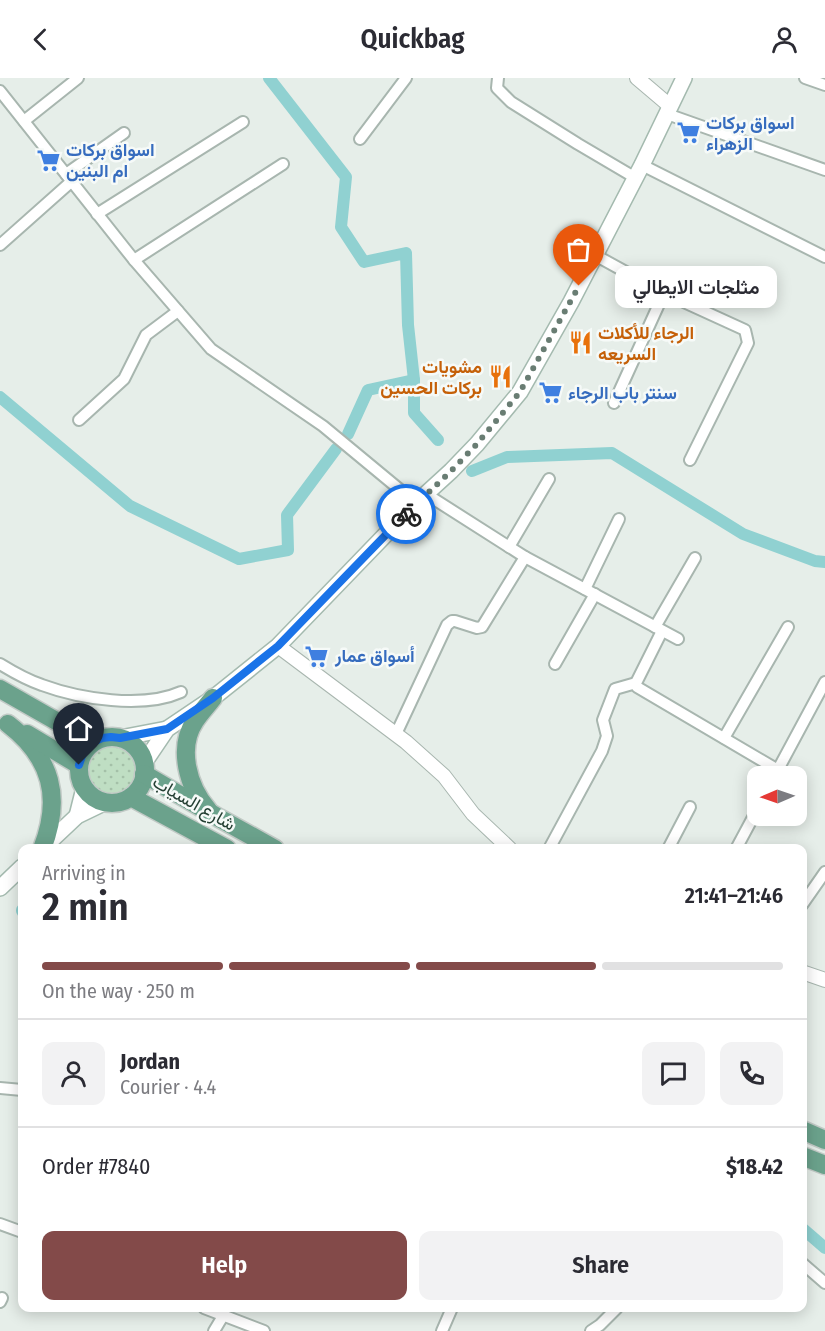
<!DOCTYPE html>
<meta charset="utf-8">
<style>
:root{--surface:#fff;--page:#f2f2f3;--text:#2b2b33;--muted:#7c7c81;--line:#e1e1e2;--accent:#834a49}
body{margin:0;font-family:"Fira Sans Condensed",Vazirmatn,sans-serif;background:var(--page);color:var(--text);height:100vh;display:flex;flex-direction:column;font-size:22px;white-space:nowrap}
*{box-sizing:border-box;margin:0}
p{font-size:20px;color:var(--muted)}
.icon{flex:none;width:33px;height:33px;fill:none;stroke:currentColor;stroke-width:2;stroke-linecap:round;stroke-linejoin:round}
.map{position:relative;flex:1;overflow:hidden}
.drawer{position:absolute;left:18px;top:766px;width:789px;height:468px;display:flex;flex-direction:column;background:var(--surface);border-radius:12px;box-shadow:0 3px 15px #0003}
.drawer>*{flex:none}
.needle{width:39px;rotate:268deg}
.tools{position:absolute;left:747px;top:688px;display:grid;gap:12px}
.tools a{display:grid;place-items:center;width:60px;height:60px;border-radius:12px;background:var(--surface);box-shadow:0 3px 15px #0003;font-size:30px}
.pin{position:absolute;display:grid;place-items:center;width:51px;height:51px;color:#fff;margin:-62px -26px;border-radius:50% 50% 50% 0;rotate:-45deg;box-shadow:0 0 6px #0007}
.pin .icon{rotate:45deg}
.courier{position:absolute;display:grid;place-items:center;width:60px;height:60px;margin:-30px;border:4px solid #1a73e8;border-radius:50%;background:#fff;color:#222;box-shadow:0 2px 8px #0007}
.bubble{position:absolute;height:42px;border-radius:12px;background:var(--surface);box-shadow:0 3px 15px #0003;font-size:20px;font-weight:600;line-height:42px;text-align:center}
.headline em{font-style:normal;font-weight:600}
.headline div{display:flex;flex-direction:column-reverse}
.headline{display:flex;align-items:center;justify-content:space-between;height:102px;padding:0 24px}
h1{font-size:39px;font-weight:600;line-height:45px}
.bar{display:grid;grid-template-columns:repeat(4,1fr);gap:9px 6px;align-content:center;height:72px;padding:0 24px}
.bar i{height:8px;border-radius:4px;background:var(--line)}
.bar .active{background:var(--accent)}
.bar p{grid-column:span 4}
.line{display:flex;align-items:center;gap:15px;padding:0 24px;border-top:2px solid var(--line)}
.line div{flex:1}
.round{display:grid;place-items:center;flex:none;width:63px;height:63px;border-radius:12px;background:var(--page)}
.cta{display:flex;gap:12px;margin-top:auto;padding:12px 24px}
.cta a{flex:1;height:69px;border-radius:12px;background:var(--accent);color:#fff;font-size:24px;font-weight:600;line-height:69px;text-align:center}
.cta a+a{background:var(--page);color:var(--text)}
header{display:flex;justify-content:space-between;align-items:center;height:78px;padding:0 24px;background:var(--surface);font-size:27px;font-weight:600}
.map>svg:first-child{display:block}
.grass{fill:url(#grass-dots)}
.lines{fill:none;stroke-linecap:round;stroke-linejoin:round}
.canal{stroke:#90d1d1;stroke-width:12}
.minor-casing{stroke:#a8b6af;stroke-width:14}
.tertiary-casing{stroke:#a8b6af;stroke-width:16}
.secondary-casing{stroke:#a4baaf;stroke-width:18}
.primary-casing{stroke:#c2cac6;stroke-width:21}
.minor{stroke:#fff;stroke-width:10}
.tertiary{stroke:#fff;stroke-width:14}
.secondary{stroke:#fff;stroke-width:15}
.primary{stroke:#6ba28c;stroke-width:18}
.done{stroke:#697d73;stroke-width:6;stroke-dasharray:0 10.8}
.route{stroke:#1a73e8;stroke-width:8}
.labels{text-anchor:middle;stroke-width:5;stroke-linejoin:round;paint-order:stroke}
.shop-label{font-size:18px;font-weight:bold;fill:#366cbe;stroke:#f6faf8;text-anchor:start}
.food-label{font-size:18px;font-weight:bold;fill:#c56008;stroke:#f6faf8;text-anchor:start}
.street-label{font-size:18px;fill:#254034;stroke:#f6faf8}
</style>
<header><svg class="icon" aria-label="back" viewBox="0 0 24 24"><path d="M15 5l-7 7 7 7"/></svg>Quickbag<svg class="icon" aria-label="person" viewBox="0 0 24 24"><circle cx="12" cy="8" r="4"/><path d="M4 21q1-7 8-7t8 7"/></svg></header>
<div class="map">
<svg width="825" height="1253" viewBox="0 0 825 1253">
<defs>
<pattern id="grass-dots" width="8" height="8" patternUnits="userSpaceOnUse" patternTransform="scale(1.5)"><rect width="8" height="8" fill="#bfdec3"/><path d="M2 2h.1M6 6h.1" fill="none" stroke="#a4c0a8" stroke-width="1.8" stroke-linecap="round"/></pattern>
</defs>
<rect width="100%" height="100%" fill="#e6eee9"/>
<circle class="grass" cx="112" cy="691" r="26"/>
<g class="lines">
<g class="canal">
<polyline points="269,0 346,99 341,149 364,184 406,175 408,247 414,302 414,335 438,362"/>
<polyline points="0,319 130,428 239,481 288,472 287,437 336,371"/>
<polyline points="348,356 368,312 414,302"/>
<polyline points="472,393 507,379 612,375 743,456 815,483 825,484"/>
<polyline points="22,832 22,833"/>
<polyline points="802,1150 825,1170"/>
</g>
<defs>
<g id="minor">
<polyline points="498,0 497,10 511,24 578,66 634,99"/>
<polyline points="805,0 825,7"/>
<polyline points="0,13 134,182 211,271 323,348 416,425"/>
<polyline points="667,36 825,92"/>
<polyline points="24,43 78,0"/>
<polyline points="360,61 406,0"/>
<polyline points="642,87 825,179"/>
<polyline points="66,96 124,55"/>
<polyline points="97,136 243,44"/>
<polyline points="0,167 72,103"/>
<polyline points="595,177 664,215 745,252 748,265 690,382"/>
<polyline points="134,182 283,86"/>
<polyline points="614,325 664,215"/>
<polyline points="79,342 124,301 146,257 178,233"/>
<polyline points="426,416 525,479 678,561"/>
<polyline points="509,469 549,401"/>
<polyline points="585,511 619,441"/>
<polyline points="655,549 695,480"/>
<polyline points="662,553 636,605 637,609 778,692"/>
<path d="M0 586C13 594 27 602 42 607 80 621 143 631 181 614"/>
<polyline points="555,586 595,516"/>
<polyline points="396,656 447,547 452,543 455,543 477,550 482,549 525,479"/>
<polyline points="724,660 788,549"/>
<polyline points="774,699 825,604"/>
<polyline points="549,771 602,673 607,658 603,642 615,611 636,605"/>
<polyline points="668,771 690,729"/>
<polyline points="736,771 758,730"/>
<polyline points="802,827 825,794"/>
<polyline points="0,1010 22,1012"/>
<polyline points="0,1146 22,1154"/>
<polyline points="802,1185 825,1205"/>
<polyline points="0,1224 2,1220"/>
<polyline points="204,1230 264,1253"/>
<polyline points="214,1253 223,1238"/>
<polyline points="442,1253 452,1230"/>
<polyline points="591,1253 600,1247 617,1230"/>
</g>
<g id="tertiary">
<polyline points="637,0 670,28"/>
<polyline points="278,568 406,664 444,698 473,736 510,771"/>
<polyline points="802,894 825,902"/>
</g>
<g id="secondary">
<polyline points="120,660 167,651"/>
<polyline points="144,685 167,651 213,620 278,568 416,425 451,393 477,366 520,314 571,224 642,87 684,0"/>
<polyline points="77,738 84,710"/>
<polyline points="42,771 77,738 106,724"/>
<polyline points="0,810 22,789"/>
</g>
<g id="primary">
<polyline points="0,611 93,664"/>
<path d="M8 646C52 680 62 720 42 771"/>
<polyline points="27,656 79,687"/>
<circle cx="112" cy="692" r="33"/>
<polyline points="144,696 219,740 275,771"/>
<polyline points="131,719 227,771"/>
<path d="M208 732C188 709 177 670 195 643 200 635 207 628 213 620"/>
<polyline points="802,1052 825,1062"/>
<polyline points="802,1078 825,1087"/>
</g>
</defs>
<use href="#minor" class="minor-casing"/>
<use href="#tertiary" class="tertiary-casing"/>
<use href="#secondary" class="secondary-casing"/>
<use href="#primary" class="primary-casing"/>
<use href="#minor" class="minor"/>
<use href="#tertiary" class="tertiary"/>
<use href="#secondary" class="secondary"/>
<use href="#primary" class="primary"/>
</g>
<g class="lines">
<polyline class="done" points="406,436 451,393 477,366 520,314 579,208"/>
<polyline class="route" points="79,687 82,678 87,670 93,664 102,660 111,659 120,660 167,651 213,620 278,568 406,436"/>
</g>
<defs>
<symbol id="supermarket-bare" viewBox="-9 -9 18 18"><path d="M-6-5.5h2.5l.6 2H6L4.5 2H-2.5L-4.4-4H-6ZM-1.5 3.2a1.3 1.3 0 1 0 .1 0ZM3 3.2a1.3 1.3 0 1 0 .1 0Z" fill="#3f7fe0" stroke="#f6faf8" stroke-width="2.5" paint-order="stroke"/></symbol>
<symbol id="restaurant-bare" viewBox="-9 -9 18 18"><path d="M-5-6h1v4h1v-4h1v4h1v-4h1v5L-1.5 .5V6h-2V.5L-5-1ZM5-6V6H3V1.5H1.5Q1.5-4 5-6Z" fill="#e8710a" stroke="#f6faf8" stroke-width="2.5" paint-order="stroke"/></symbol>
</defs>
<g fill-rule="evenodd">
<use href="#supermarket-bare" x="672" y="38" width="33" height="33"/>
<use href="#supermarket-bare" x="32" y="66" width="33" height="33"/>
<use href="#restaurant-bare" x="564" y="248" width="33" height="33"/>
<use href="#restaurant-bare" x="484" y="282" width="33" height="33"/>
<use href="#supermarket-bare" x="534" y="298" width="33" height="33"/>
<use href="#supermarket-bare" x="300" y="562" width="33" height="33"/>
</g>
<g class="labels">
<g class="shop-label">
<text x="706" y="51">اسواق بركات<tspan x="706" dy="21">الزهراء</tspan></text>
<text x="66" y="78">اسواق بركات<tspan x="66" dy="21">ام البنين</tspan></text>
<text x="568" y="321">سنتر باب الرجاء</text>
<text x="335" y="584">أسواق عمار</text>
</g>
<g class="food-label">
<text x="598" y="261">الرجاء للأكلات<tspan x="598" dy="21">السريعه</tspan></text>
<text x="482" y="295" text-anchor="end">مشويات<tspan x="482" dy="21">بركات الحسين</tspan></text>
</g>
<g class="street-label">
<text transform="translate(194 725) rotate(30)" y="6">شارع السياب</text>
</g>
</g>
</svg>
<div class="tools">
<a><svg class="needle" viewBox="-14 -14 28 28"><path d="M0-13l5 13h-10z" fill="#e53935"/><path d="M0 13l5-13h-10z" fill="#7c7c81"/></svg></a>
</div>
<div class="pin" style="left:579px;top:208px;background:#ea580c"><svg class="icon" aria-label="bag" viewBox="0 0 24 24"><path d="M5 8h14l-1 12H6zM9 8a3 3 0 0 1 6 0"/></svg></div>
<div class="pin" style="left:79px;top:687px;background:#1f2937"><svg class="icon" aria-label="home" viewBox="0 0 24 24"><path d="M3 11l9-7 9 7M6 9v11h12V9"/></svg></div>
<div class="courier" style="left:406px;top:436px"><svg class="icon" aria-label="bike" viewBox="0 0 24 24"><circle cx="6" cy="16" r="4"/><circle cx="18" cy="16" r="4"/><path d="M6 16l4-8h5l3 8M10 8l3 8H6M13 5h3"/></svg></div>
<div class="bubble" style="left:615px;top:188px;width:162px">مثلجات الايطالي</div>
<section class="drawer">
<div class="headline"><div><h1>2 min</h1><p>Arriving in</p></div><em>21:41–21:46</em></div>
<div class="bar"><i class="active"></i><i class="active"></i><i class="active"></i><i></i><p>On the way · 250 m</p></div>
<div class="line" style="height:108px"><a class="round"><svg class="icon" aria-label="person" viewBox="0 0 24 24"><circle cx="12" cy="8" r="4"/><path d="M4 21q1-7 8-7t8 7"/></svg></a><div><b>Jordan</b><p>Courier · 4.4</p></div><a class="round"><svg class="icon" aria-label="chat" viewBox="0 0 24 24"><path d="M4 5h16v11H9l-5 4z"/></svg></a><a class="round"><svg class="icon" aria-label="phone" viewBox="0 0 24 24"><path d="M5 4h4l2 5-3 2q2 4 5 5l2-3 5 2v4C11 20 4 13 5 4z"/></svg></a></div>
<div class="line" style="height:78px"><div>Order #7840</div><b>$18.42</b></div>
<div class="cta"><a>Help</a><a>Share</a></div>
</section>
</div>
